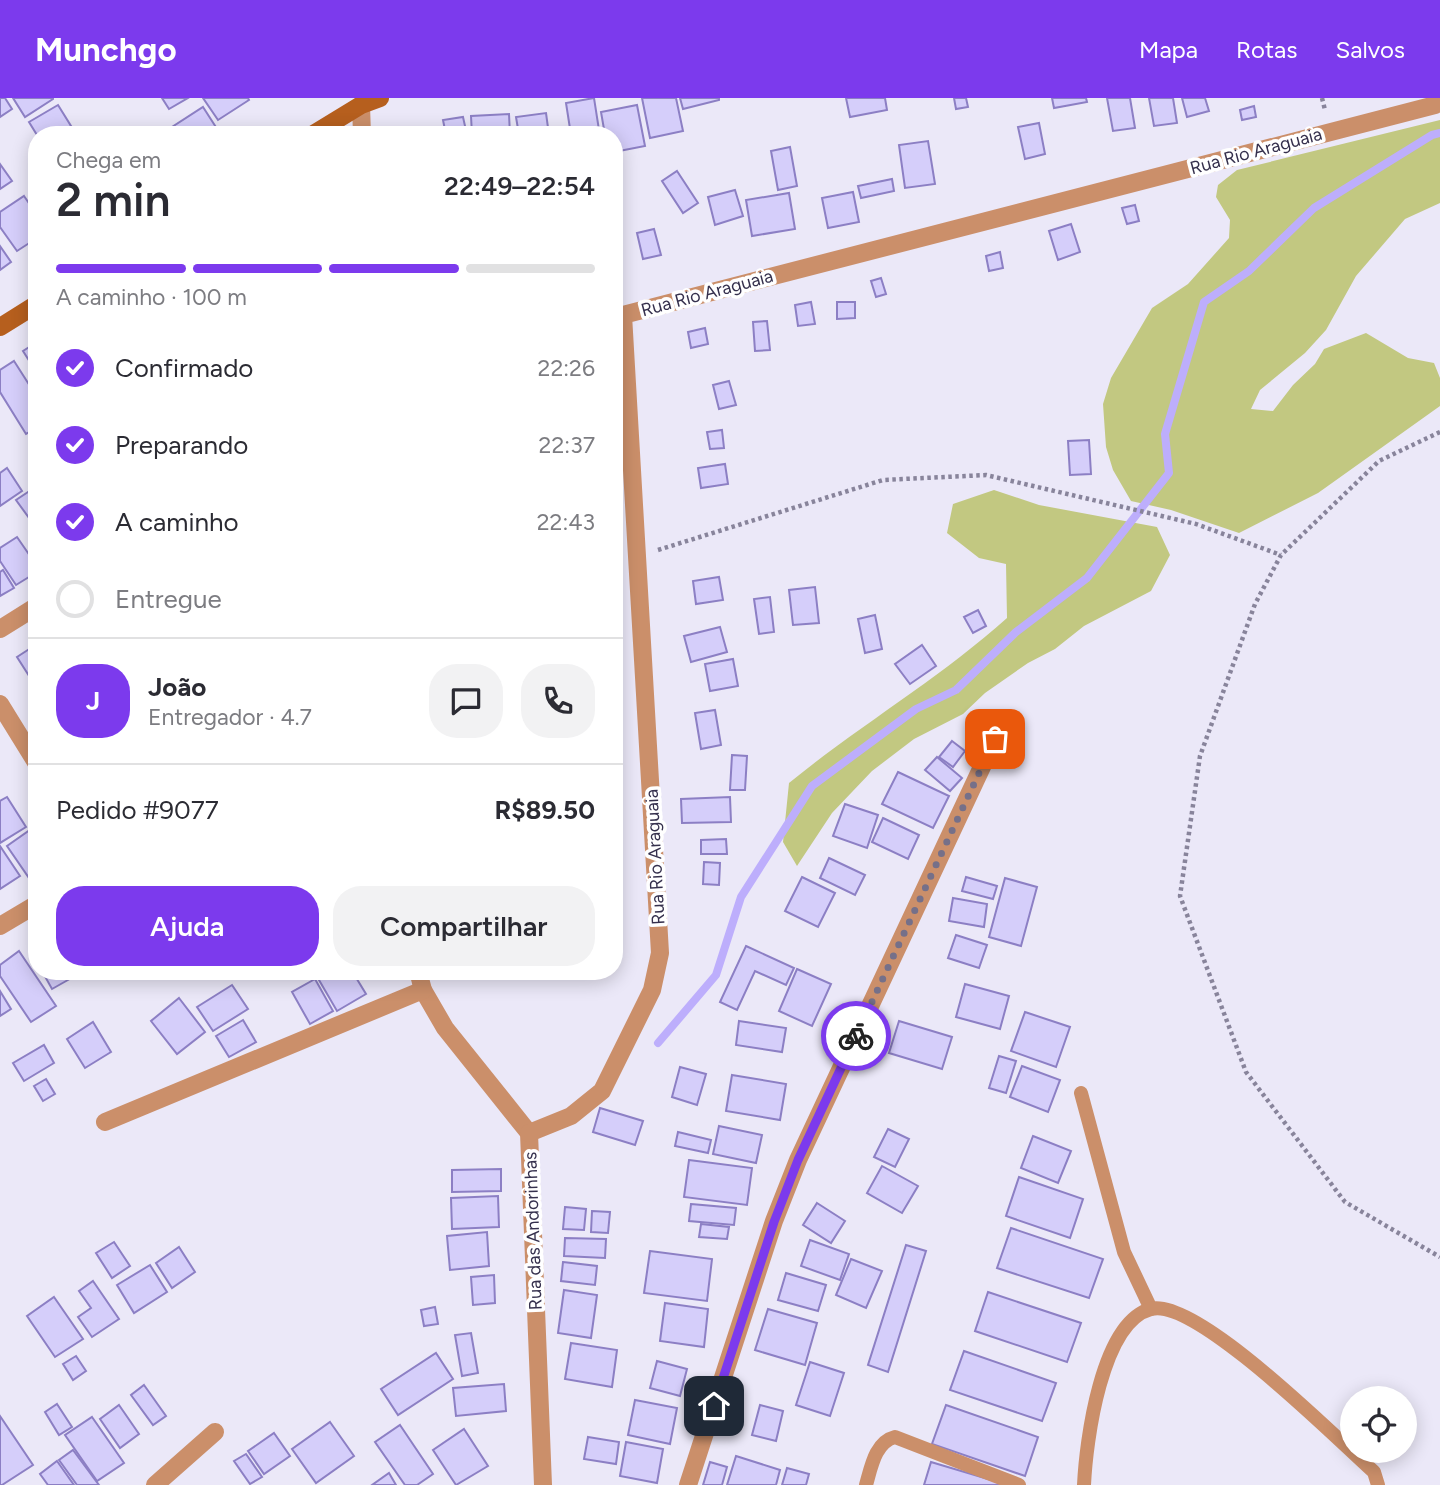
<!DOCTYPE html>
<html lang="pt">
<meta charset="utf-8">
<style>
:root{--surface:#fff;--page:#f2f2f3;--text:#2b2b33;--muted:#7c7c81;--line:#e1e1e2;--accent:#7c3aed}
body{margin:0;font-family:Figtree,sans-serif;background:var(--page);color:var(--text);height:100vh;display:flex;flex-direction:column;font-size:26px;white-space:nowrap}
*{box-sizing:border-box;margin:0}
p{font-size:23px;color:var(--muted)}
.icon{flex:none;width:38px;height:38px;fill:none;stroke:currentColor;stroke-width:2;stroke-linecap:round;stroke-linejoin:round}
.map{position:relative;flex:1;overflow:hidden}
.drawer{position:absolute;left:28px;top:28px;width:595px;height:854px;display:flex;flex-direction:column;background:var(--surface);border-radius:28px;box-shadow:0 4px 18px #0003}
.drawer>*{flex:none}
.tools{position:absolute;left:1340px;top:1288px;display:grid;gap:14px}
.tools a{display:grid;place-items:center;width:77px;height:77px;border-radius:50%;background:var(--surface);box-shadow:0 4px 18px #0003;font-size:35px}
.pin{position:absolute;display:grid;place-items:center;width:60px;height:60px;color:#fff;margin:-30px;border-radius:14px;box-shadow:0 4px 10px #0006}
.courier{position:absolute;display:grid;place-items:center;width:70px;height:70px;margin:-35px;border:5px solid #7c3aed;border-radius:50%;background:#fff;color:#222;box-shadow:0 2px 9px #0007}
.overview em{font-style:normal;font-weight:600}
.overview div{display:flex;flex-direction:column-reverse}
.overview{display:flex;align-items:center;justify-content:space-between;height:119px;padding:0 28px}
h1{font-size:46px;font-weight:600;line-height:52px}
.bar{display:grid;grid-template-columns:repeat(4,1fr);gap:10px 7px;align-content:center;height:84px;padding:0 28px}
.bar i{height:9px;border-radius:5px;background:var(--line)}
.bar .active{background:var(--accent)}
.bar p{grid-column:span 4}
.line{display:flex;align-items:center;gap:18px;padding:0 28px;border-top:2px solid var(--line)}
.line div{flex:1}
.round{display:grid;place-items:center;flex:none;width:74px;height:74px;border-radius:28px;background:var(--page)}
ol{padding:0 28px;list-style:none}
li{display:flex;align-items:center;gap:21px;height:77px}
li p{margin-inline-start:auto}
li .icon{padding:7px;border-radius:50%;background:var(--accent);color:#fff;stroke-width:4}
li:last-child{color:var(--muted)}
li i{width:38px;height:38px;border:4px solid var(--line);border-radius:50%}
.primary-button{display:flex;gap:14px;margin-top:auto;padding:14px 28px}
.primary-button a{flex:1;height:80px;border-radius:28px;background:var(--accent);color:#fff;font-size:28px;font-weight:600;line-height:80px;text-align:center}
.primary-button a+a{background:var(--page);color:var(--text)}
header{display:flex;align-items:center;gap:42px;box-sizing:border-box;height:98px;padding:0 35px;background:var(--accent);color:#fff}
header strong{font-size:33px}
nav{display:flex;gap:38px;margin-inline-start:auto;font-size:24px}
.map>svg:first-child{display:block}
.green{fill:#c2c881}
.lines{fill:none;stroke-linecap:round;stroke-linejoin:round}
.stream{stroke:#bdaefc;stroke-width:8}
.building{fill:#d5cefa;stroke:#8c7fc4;stroke-width:2}
.path{stroke:#88849b;stroke-width:4.5;stroke-dasharray:3.5 3.5;stroke-linecap:butt}
.lane{stroke:#cb8f6a;stroke-width:14}
.street{stroke:#cb8f6a;stroke-width:18}
.secondary{stroke:#b65f1e;stroke-width:18}
.done{stroke:#757089;stroke-width:7;stroke-dasharray:0 12.6}
.route{stroke:#7c3aed;stroke-width:9}
.labels{text-anchor:middle;stroke-width:7;stroke-linejoin:round;paint-order:stroke}
.street-label{font-size:18px;fill:#35304d;stroke:#fff}
</style>
<header>
<strong>Munchgo</strong>
<nav><a>Mapa</a><a>Rotas</a><a>Salvos</a></nav>
</header>
<div class="map">
<svg width="1440" height="1387" viewBox="0 0 1440 1387">
<rect width="100%" height="100%" fill="#ebe8f8"/>
<g class="green">
<polygon points="1440,22 1440,105 1405,121 1356,178 1326,232 1305,255 1260,292 1251,311 1273,313 1293,287 1315,266 1324,251 1366,235 1408,260 1434,265 1440,280 1440,308 1318,395 1239,435 1171,412 1131,403 1113,372 1106,349 1103,306 1111,280 1152,210 1188,186 1229,140 1230,122 1216,99 1218,87 1237,72"/>
<path d="M994 392 1039 407 1157 429 1170 457 1151 493 1084 528 1055 551 1028 565 985 595 963 616 914 641 872 673 832 715 797 768 783 744 789 685C860 627 939 581 1007 520L1006 466 979 460 947 435 953 406Z"/>
</g>
<g class="lines">
<polyline class="stream" points="658,945 716,877 741,799 812,688 916,611 956,592 1016,534 1087,480 1169,375 1165,336 1204,204 1249,173 1314,110 1432,37 1440,35"/>
</g>
<g class="building">
<polygon points="0,0 5,0 12,11 0,19"/>
<polygon points="13,0 53,0 53,1 25,19"/>
<polygon points="162,0 188,0 169,11"/>
<polygon points="203,0 248,0 249,2 218,22"/>
<polygon points="594,0 599,32 571,37 566,5"/>
<polygon points="642,0 676,0 683,33 650,40"/>
<polygon points="680,0 719,0 719,2 683,11"/>
<polygon points="846,0 885,0 887,12 850,19"/>
<polygon points="954,0 966,0 968,9 956,11"/>
<polygon points="1052,0 1086,0 1087,4 1054,10"/>
<polygon points="1107,0 1130,0 1135,30 1113,33"/>
<polygon points="1149,0 1173,0 1177,25 1154,28"/>
<polygon points="1182,0 1205,0 1209,13 1187,19"/>
<polygon points="58,7 71,28 55,37 37,37 29,24"/>
<polygon points="637,7 645,48 614,54 614,37 605,37 601,14"/>
<polygon points="1254,8 1256,19 1242,22 1240,12"/>
<polygon points="203,9 221,37 178,37 172,29"/>
<polygon points="546,15 549,37 519,37 516,19"/>
<polygon points="509,16 510,37 472,37 471,18"/>
<polygon points="463,19 467,37 446,37 443,22"/>
<polygon points="1039,25 1045,56 1025,61 1018,29"/>
<polygon points="928,43 935,86 905,90 899,47"/>
<polygon points="790,49 797,88 778,92 771,53"/>
<polygon points="0,66 12,83 0,91"/>
<polygon points="677,73 698,105 683,115 662,83"/>
<polygon points="892,81 894,93 861,100 858,88"/>
<polygon points="735,92 743,118 715,127 708,99"/>
<polygon points="853,94 859,124 828,130 822,100"/>
<polygon points="789,95 795,131 752,138 746,102"/>
<polygon points="24,98 37,117 37,140 17,153 0,129 0,114"/>
<polygon points="1135,107 1139,123 1127,126 1122,110"/>
<polygon points="1071,126 1080,154 1058,162 1049,133"/>
<polygon points="654,131 661,157 643,161 637,135"/>
<polygon points="0,148 11,164 0,172"/>
<polygon points="1000,154 1003,170 989,173 986,158"/>
<polygon points="881,180 886,196 876,199 871,183"/>
<polygon points="811,204 815,226 798,228 795,207"/>
<polygon points="837,204 855,204 855,220 837,221"/>
<polygon points="767,223 770,252 755,253 753,224"/>
<polygon points="705,230 708,246 691,250 688,234"/>
<polygon points="37,244 37,275 23,253"/>
<polygon points="14,263 37,299 37,330 26,336 0,294 0,272"/>
<polygon points="729,283 736,307 719,311 713,287"/>
<polygon points="722,332 724,350 710,351 707,334"/>
<polygon points="1089,342 1091,376 1070,377 1068,343"/>
<polygon points="725,366 728,386 701,390 698,370"/>
<polygon points="7,370 22,393 0,408 0,375"/>
<polygon points="37,388 37,431 16,402"/>
<polygon points="17,439 37,468 37,474 16,487 0,463 0,450"/>
<polygon points="3,472 14,490 0,498 0,474"/>
<polygon points="719,479 723,502 696,506 693,483"/>
<polygon points="815,489 819,525 793,527 789,492"/>
<polygon points="770,499 774,534 759,536 754,501"/>
<polygon points="978,512 986,528 973,535 964,519"/>
<polygon points="875,517 882,551 865,555 858,521"/>
<polygon points="720,529 727,554 691,564 684,538"/>
<polygon points="37,546 37,578 31,581 17,559"/>
<polygon points="922,547 936,568 910,586 895,566"/>
<polygon points="733,561 738,588 710,593 705,566"/>
<polygon points="715,612 721,647 701,651 695,615"/>
<polygon points="952,643 965,653 953,669 939,659"/>
<polygon points="732,657 747,658 745,692 730,692"/>
<polygon points="937,659 962,680 950,693 925,672"/>
<polygon points="898,674 949,698 933,730 882,706"/>
<polygon points="7,699 26,729 0,745 0,703"/>
<polygon points="730,699 731,724 682,725 681,701"/>
<polygon points="845,706 878,717 867,750 833,738"/>
<polygon points="883,720 919,737 908,761 872,744"/>
<polygon points="37,727 37,774 29,780 7,748"/>
<polygon points="726,741 727,756 701,756 701,742"/>
<polygon points="0,748 20,778 0,791"/>
<polygon points="829,760 865,777 855,797 820,780"/>
<polygon points="704,764 720,765 719,787 703,786"/>
<polygon points="802,779 835,795 818,829 785,813"/>
<polygon points="966,779 997,788 993,801 962,793"/>
<polygon points="1005,780 1037,789 1021,848 989,839"/>
<polygon points="953,800 987,806 984,829 949,823"/>
<polygon points="956,837 987,847 979,870 948,860"/>
<polygon points="746,848 794,870 786,887 755,873 737,912 720,904"/>
<polygon points="19,853 56,908 31,924 0,878 0,867"/>
<polygon points="797,871 831,886 812,928 779,913"/>
<polygon points="42,873 72,873 75,878 52,891"/>
<polygon points="333,873 352,873 366,896 337,913 319,882"/>
<polygon points="315,881 333,913 310,926 292,894"/>
<polygon points="965,886 1009,898 1000,931 956,919"/>
<polygon points="232,887 248,911 213,933 197,909"/>
<polygon points="0,893 11,911 0,918"/>
<polygon points="179,900 205,934 177,956 151,923"/>
<polygon points="1025,914 1070,929 1056,969 1011,953"/>
<polygon points="243,922 256,944 229,959 216,938"/>
<polygon points="739,923 786,930 782,954 736,947"/>
<polygon points="899,923 952,939 942,971 889,955"/>
<polygon points="93,924 111,954 85,970 67,941"/>
<polygon points="44,947 54,965 24,983 13,965"/>
<polygon points="999,958 1016,963 1006,995 989,990"/>
<polygon points="1022,968 1060,982 1048,1014 1010,999"/>
<polygon points="680,969 706,976 697,1007 672,999"/>
<polygon points="732,977 786,986 780,1022 726,1013"/>
<polygon points="46,981 55,996 43,1003 34,988"/>
<polygon points="600,1010 643,1023 635,1047 593,1034"/>
<polygon points="719,1028 762,1037 756,1065 713,1056"/>
<polygon points="888,1031 909,1041 895,1069 874,1059"/>
<polygon points="678,1034 711,1042 708,1055 675,1048"/>
<polygon points="1033,1038 1071,1053 1058,1085 1021,1070"/>
<polygon points="689,1062 752,1070 747,1107 684,1099"/>
<polygon points="882,1068 918,1088 902,1115 867,1095"/>
<polygon points="501,1071 501,1093 452,1094 452,1072"/>
<polygon points="1019,1079 1083,1101 1070,1140 1006,1118"/>
<polygon points="498,1098 499,1129 452,1131 451,1100"/>
<polygon points="817,1105 845,1123 831,1145 803,1127"/>
<polygon points="691,1106 736,1110 734,1127 689,1123"/>
<polygon points="565,1109 586,1111 584,1132 563,1131"/>
<polygon points="592,1113 610,1114 608,1135 591,1134"/>
<polygon points="701,1126 729,1129 727,1141 699,1139"/>
<polygon points="1011,1130 1103,1161 1089,1200 997,1170"/>
<polygon points="487,1134 489,1168 450,1172 447,1138"/>
<polygon points="565,1140 606,1141 605,1160 564,1158"/>
<polygon points="810,1142 849,1156 840,1182 801,1168"/>
<polygon points="114,1144 130,1168 112,1180 96,1155"/>
<polygon points="906,1147 926,1153 888,1274 868,1267"/>
<polygon points="179,1149 195,1174 172,1190 156,1165"/>
<polygon points="650,1153 712,1161 707,1203 644,1195"/>
<polygon points="851,1161 882,1173 866,1210 836,1197"/>
<polygon points="563,1164 597,1168 595,1187 561,1183"/>
<polygon points="150,1167 167,1194 134,1215 117,1187"/>
<polygon points="786,1175 826,1187 818,1213 778,1202"/>
<polygon points="494,1177 495,1205 473,1207 471,1179"/>
<polygon points="93,1183 119,1221 92,1239 78,1219 91,1210 79,1193"/>
<polygon points="564,1192 597,1197 591,1240 558,1235"/>
<polygon points="988,1194 1081,1225 1067,1264 975,1233"/>
<polygon points="54,1199 83,1241 55,1259 27,1218"/>
<polygon points="665,1205 708,1211 704,1249 660,1243"/>
<polygon points="435,1209 438,1226 424,1228 421,1212"/>
<polygon points="768,1211 817,1225 805,1267 755,1252"/>
<polygon points="471,1235 478,1275 462,1278 455,1237"/>
<polygon points="571,1245 617,1252 612,1289 565,1281"/>
<polygon points="964,1253 1056,1285 1042,1323 950,1292"/>
<polygon points="436,1255 453,1281 398,1317 381,1291"/>
<polygon points="76,1258 86,1273 73,1282 63,1266"/>
<polygon points="657,1263 687,1271 680,1298 650,1290"/>
<polygon points="810,1264 844,1275 830,1318 796,1307"/>
<polygon points="504,1286 506,1313 456,1318 453,1290"/>
<polygon points="144,1287 166,1318 153,1327 131,1297"/>
<polygon points="635,1302 677,1310 670,1346 628,1337"/>
<polygon points="57,1306 72,1329 59,1337 45,1314"/>
<polygon points="119,1307 139,1336 120,1350 100,1321"/>
<polygon points="760,1307 783,1313 776,1343 752,1337"/>
<polygon points="946,1307 1038,1339 1025,1378 932,1346"/>
<polygon points="0,1318 33,1367 2,1387 0,1387"/>
<polygon points="92,1319 124,1365 97,1383 65,1337"/>
<polygon points="330,1324 354,1358 316,1385 292,1351"/>
<polygon points="400,1327 433,1376 417,1387 405,1387 375,1344"/>
<polygon points="464,1331 488,1368 456,1387 433,1352"/>
<polygon points="274,1335 290,1358 264,1376 248,1353"/>
<polygon points="588,1339 619,1344 616,1366 584,1361"/>
<polygon points="626,1344 663,1351 657,1385 620,1378"/>
<polygon points="73,1352 99,1387 77,1387 59,1362"/>
<polygon points="246,1356 262,1379 250,1386 234,1363"/>
<polygon points="736,1358 780,1372 776,1387 727,1387"/>
<polygon points="57,1363 74,1387 48,1387 40,1376"/>
<polygon points="710,1364 727,1369 722,1387 703,1387"/>
<polygon points="931,1364 1008,1387 924,1387"/>
<polygon points="787,1370 809,1376 806,1387 782,1387"/>
<polygon points="389,1375 396,1387 372,1387"/>
</g>
<g class="lines">
<g class="path">
<polyline points="1322,0 1325,12"/>
<polyline points="1440,334 1379,363 1281,457 1255,506 1200,658 1180,798 1246,974 1345,1104 1440,1159"/>
<polyline points="658,452 883,382 986,377 1196,426 1281,457"/>
</g>
<g class="lane">
<polyline points="1081,995 1124,1154 1151,1211"/>
<path d="M866 1387C871 1370 875 1344 895 1339L1019 1387"/>
<path d="M1084 1387C1086 1344 1101 1224 1151 1211 1196 1199 1337 1341 1374 1374L1378 1387"/>
</g>
<g class="street">
<polyline points="361,7 362,37"/>
<polyline points="0,531 37,508"/>
<polyline points="0,606 37,666"/>
<polyline points="0,828 37,806"/>
<polyline points="418,873 423,892 445,930 529,1035 543,1387"/>
<polyline points="105,1024 423,892"/>
<polyline points="529,1035 571,1018 602,993 652,892 660,855 623,217 1435,7"/>
<polyline points="155,1387 215,1334"/>
<polyline points="688,1387 774,1123 798,1062 995,641"/>
</g>
<g class="secondary">
<polyline points="312,37 361,7 380,0"/>
<polyline points="0,229 37,206"/>
</g>
</g>
<g class="lines">
<polyline class="done" points="856,938 995,641"/>
<polyline class="route" points="714,1308 774,1124 798,1062 856,938"/>
</g>
<g class="labels">
<g class="street-label">
<text transform="translate(1256 53) rotate(-15)" y="6">Rua Rio Araguaia</text>
<text transform="translate(707 195) rotate(-15)" y="6">Rua Rio Araguaia</text>
<text transform="translate(655 759) rotate(-93)" y="6">Rua Rio Araguaia</text>
<text transform="translate(533 1133) rotate(-92)" y="6">Rua das Andorinhas</text>
</g>
</g>
</svg>
<div class="tools">
<a><svg class="icon" aria-label="locate" viewBox="0 0 24 24"><circle cx="12" cy="12" r="6"/><path d="M12 2v4M12 18v4M2 12h4M18 12h4"/></svg></a>
</div>
<div class="pin" style="left:995px;top:641px;background:#ea580c"><svg class="icon" aria-label="bag" viewBox="0 0 24 24"><path d="M5 8h14l-1 12H6zM9 8a3 3 0 0 1 6 0"/></svg></div>
<div class="pin" style="left:714px;top:1308px;background:#1f2937"><svg class="icon" aria-label="home" viewBox="0 0 24 24"><path d="M3 11l9-7 9 7M6 9v11h12V9"/></svg></div>
<div class="courier" style="left:856px;top:938px"><svg class="icon" aria-label="bike" viewBox="0 0 24 24"><circle cx="6" cy="16" r="4"/><circle cx="18" cy="16" r="4"/><path d="M6 16l4-8h5l3 8M10 8l3 8H6M13 5h3"/></svg></div>
<section class="drawer">
<div class="overview"><div><h1>2 min</h1><p>Chega em</p></div><em>22:49–22:54</em></div>
<div class="bar"><i class="active"></i><i class="active"></i><i class="active"></i><i></i><p>A caminho · 100 m</p></div>
<ol>
<li><svg class="icon" aria-label="check" viewBox="0 0 24 24"><path d="M5 12l5 5 9-10"/></svg>Confirmado<p>22:26</p></li>
<li><svg class="icon" aria-label="check" viewBox="0 0 24 24"><path d="M5 12l5 5 9-10"/></svg>Preparando<p>22:37</p></li>
<li><svg class="icon" aria-label="check" viewBox="0 0 24 24"><path d="M5 12l5 5 9-10"/></svg>A caminho<p>22:43</p></li>
<li><i></i>Entregue</li>
</ol>
<div class="line" style="height:126px"><b class="round" style="background:var(--accent);color:#fff">J</b><div><b>João</b><p>Entregador · 4.7</p></div><a class="round"><svg class="icon" aria-label="chat" viewBox="0 0 24 24"><path d="M4 5h16v11H9l-5 4z"/></svg></a><a class="round"><svg class="icon" aria-label="phone" viewBox="0 0 24 24"><path d="M5 4h4l2 5-3 2q2 4 5 5l2-3 5 2v4C11 20 4 13 5 4z"/></svg></a></div>
<div class="line" style="height:91px"><div>Pedido #9077</div><b>R$89.50</b></div>
<div class="primary-button"><a>Ajuda</a><a>Compartilhar</a></div>
</section>
</div>
